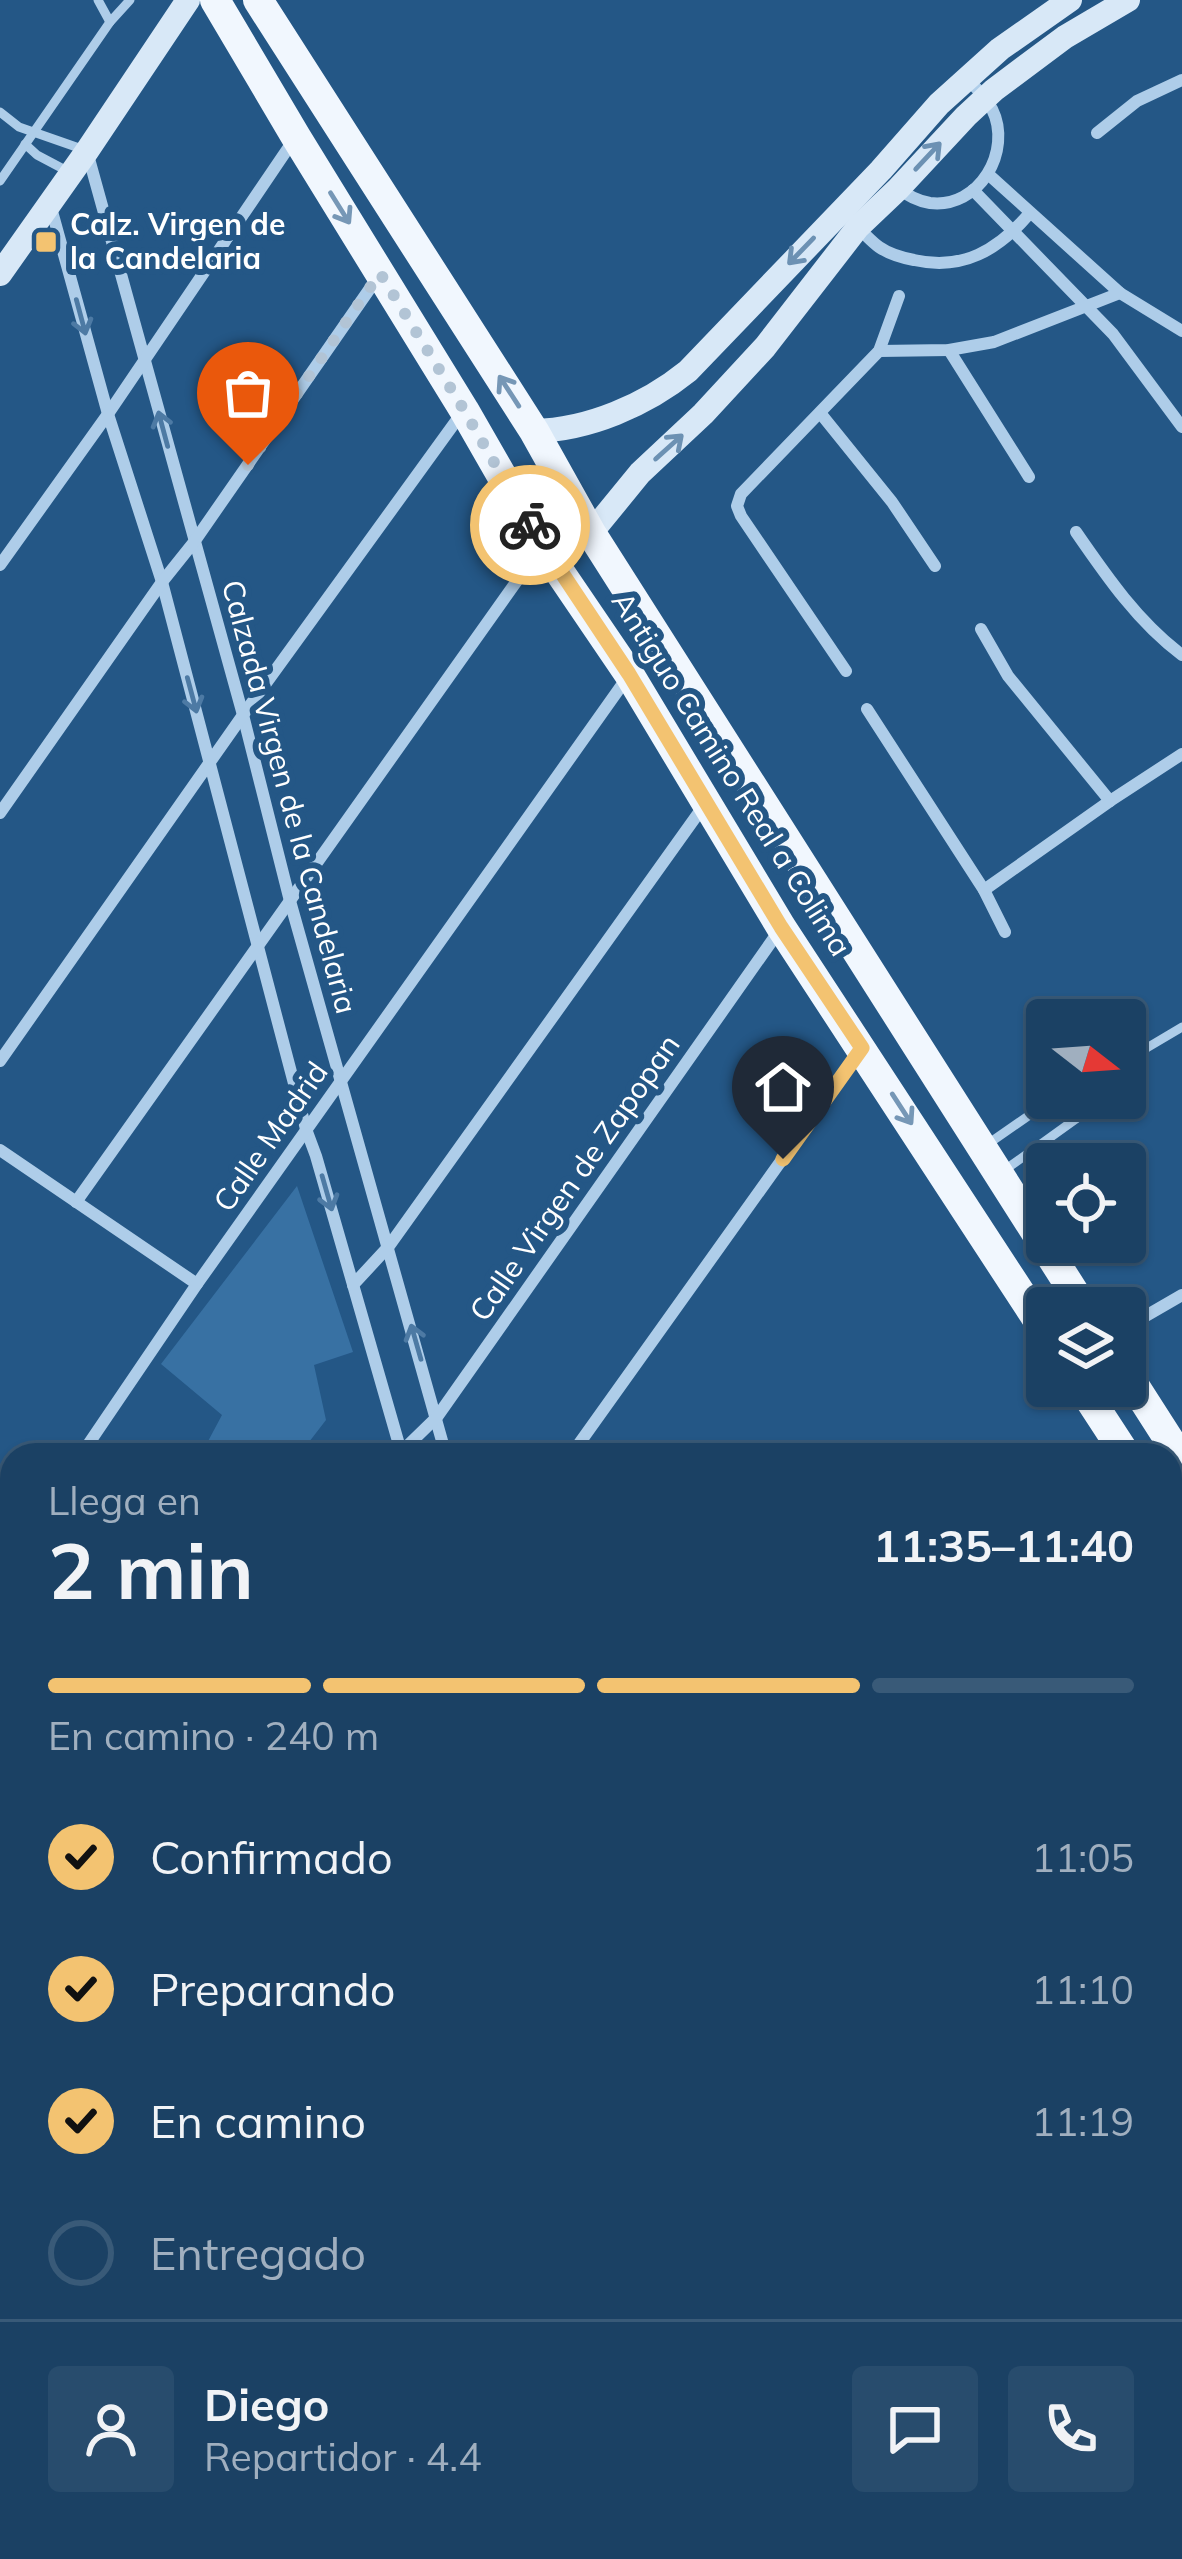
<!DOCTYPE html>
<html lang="es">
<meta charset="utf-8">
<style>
:root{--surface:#1b4164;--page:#284c6d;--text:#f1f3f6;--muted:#a0afbf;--line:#395a78;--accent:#f3c371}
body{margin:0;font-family:Mulish,sans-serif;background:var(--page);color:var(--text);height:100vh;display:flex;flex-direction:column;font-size:45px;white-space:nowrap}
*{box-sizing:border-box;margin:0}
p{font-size:39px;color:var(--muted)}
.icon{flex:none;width:66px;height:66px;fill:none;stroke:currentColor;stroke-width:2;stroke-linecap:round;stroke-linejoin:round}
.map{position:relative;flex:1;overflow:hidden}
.drawer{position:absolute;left:0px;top:1443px;width:1182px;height:1116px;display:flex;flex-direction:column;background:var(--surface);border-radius:36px 36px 0 0;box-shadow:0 3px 9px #0004,0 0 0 3px var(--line)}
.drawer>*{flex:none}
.needle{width:78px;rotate:107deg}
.fabs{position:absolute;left:1026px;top:999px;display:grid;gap:24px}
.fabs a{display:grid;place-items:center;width:120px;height:120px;border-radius:12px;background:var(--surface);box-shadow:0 3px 9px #0004,0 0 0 3px var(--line);font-size:60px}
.pin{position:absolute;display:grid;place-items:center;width:102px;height:102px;color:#fff;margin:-123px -51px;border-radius:50% 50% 50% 0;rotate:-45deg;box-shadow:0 0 12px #0007}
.pin .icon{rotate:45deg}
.courier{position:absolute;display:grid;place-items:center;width:120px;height:120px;margin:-60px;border:9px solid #f3c371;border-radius:50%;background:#fff;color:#222;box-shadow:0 3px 15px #0007}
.summary em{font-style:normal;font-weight:700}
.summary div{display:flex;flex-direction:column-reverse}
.summary{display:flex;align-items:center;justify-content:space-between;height:204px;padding:0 48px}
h1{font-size:78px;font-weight:700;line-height:90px}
.bar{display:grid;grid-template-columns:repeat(4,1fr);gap:18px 12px;align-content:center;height:144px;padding:0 48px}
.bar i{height:15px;border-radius:9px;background:var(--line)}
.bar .on{background:var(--accent)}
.bar p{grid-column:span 4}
.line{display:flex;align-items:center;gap:30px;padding:0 48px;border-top:3px solid var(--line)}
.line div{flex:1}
.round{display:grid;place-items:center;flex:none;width:126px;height:126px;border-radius:12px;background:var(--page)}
ol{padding:0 48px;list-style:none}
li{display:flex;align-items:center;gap:36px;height:132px}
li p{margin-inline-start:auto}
li .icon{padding:12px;border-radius:50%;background:var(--accent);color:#111;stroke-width:4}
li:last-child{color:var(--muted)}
li i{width:66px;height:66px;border:6px solid var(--line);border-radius:50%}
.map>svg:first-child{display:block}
.green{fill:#3871a3}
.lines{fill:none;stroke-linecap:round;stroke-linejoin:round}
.lane{stroke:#aecde9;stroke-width:9}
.street{stroke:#aecde9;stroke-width:12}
.secondary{stroke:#d8e8f7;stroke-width:24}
.primary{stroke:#f1f7fe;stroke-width:30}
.oneway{stroke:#6c91b3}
.oneway2{stroke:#7697b6}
.oneway3{stroke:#4d7aa4}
.done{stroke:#b2c4d5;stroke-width:12;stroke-dasharray:0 21.6}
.route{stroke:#f3c371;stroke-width:15}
.poi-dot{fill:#f3c371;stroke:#245786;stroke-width:4.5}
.labels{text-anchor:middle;stroke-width:12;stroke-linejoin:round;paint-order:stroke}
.poi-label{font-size:30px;font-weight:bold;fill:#fff;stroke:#245786;text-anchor:start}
.street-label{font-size:30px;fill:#fff;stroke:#245786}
</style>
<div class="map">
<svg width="1182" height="2559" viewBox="0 0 1182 2559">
<rect width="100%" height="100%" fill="#245786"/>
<g class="green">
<polygon points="297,1186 353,1352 314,1365 326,1420 299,1455 220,1455 206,1445 222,1415 161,1364"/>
<polygon points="0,1790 12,1798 12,2035 0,2026"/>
</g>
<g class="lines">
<g class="lane">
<polyline points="98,0 110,22"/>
<polyline points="0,112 19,127 82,149"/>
<polyline points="25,144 37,155 71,173"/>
<polyline points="0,181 110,22 130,0"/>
<polyline points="1125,1056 1145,1049 1182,1027"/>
<polyline points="1125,1080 1145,1050"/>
<polyline points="1064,1098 1077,1118"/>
<polyline points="985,1146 1054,1098"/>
<polyline points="1002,1172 1105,1098"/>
<polyline points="1170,1690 1182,1678"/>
</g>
<g class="street">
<polyline points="1097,133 1137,101 1182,80"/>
<polyline points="88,155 243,715 290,901 446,1455"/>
<polyline points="988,174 1120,293 1182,331"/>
<path d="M895 186C905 194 917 201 930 203 979 209 1013 151 992 109 986 98 976 88 968 79"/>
<polyline points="973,190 1113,334 1182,427"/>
<polyline points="50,204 108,414 162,582 306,1129 316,1156 402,1455"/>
<path d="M858 228C865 234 872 242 879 247 889 254 903 258 914 260 963 271 998 250 1029 214"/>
<polyline points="949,350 1029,477"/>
<polyline points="879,351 949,350 994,342 1120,293"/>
<polyline points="821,414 892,502 935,566"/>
<path d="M1076 532C1107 577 1138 622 1182 655"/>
<polyline points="0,565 108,414 295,138"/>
<polyline points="981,629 1008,676 1110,801"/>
<polyline points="846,671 741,516 737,506 741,494 879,351 899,296"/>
<polyline points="867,709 984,890 1005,932"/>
<polyline points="0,813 162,582 194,542 380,274"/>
<polyline points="984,890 1110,801 1182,754"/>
<polyline points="0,1061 243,715 464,410"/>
<polyline points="0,1150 197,1284"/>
<polyline points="76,1202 541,547"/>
<polyline points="353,1285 389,1246 705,804"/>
<polyline points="1125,1328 1182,1295"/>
<polyline points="401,1452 437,1417 781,928"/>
<polyline points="81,1455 197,1284 629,675"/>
<polyline points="571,1455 861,1049"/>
<polyline points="0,1576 12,1559"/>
<polyline points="0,1758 12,1766"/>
<polyline points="0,2031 12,2039"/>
<polyline points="1170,2223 1182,2233"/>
<polyline points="0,2231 12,2238"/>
<polyline points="1170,2262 1182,2245"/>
<polyline points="0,2266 12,2249"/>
<polyline points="691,2547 694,2559"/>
<polyline points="738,2547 742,2559"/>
<polyline points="958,2547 970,2556"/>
<polyline points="616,2559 624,2547"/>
</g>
<g class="secondary">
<polyline points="0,274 87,151 188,0"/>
<path d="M534 431C588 430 646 405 688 371L881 170 939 104 1000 49 1070 0"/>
<polyline points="591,533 640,473 703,414 765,347 858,227 898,189 966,116 994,90 1065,37 1128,0"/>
</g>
<g class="primary">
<polyline points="215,0 296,137 464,410 542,546 629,674 781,927 1047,1334"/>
<polyline points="258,0 534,431 591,533 1084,1308"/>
<polyline points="1125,1371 1182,1460"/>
<polyline points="1081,1386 1126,1455"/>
<polyline points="1170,1524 1182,1542"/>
</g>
</g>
<defs><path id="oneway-shaft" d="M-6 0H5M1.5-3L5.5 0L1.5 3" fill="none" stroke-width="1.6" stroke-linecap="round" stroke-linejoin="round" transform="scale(3)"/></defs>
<g class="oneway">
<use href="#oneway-shaft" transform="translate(928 156) rotate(-47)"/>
<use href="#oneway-shaft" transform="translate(801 251) rotate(134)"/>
<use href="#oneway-shaft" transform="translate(669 447) rotate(-42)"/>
</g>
<g class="oneway2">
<use href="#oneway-shaft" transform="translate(340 208) rotate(58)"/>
<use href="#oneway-shaft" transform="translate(509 391) rotate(-123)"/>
<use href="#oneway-shaft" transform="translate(902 1109) rotate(57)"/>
</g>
<g class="oneway3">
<use href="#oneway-shaft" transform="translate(81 317) rotate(75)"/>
<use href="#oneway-shaft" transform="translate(163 429) rotate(-105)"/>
<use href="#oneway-shaft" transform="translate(192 695) rotate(75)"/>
<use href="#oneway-shaft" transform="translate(327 1193) rotate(74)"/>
<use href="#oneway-shaft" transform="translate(416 1342) rotate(-106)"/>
</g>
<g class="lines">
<polyline class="done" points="248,465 380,273 464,410 530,525"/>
<polyline class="route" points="530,525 629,674 781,927 862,1048 783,1159"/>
</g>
<rect class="poi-dot" x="34" y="230" width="24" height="24" rx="6"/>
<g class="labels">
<g class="poi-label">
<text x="70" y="235">Calz. Virgen de<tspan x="70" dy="34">la Candelaria</tspan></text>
</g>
<g class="street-label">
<text transform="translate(731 774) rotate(58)" y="10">Antiguo Camino Real a Colima</text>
<text transform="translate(289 797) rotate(75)" y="10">Calzada Virgen de la Candelaria</text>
<text transform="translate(271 1137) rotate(-55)" y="10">Calle Madrid</text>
<text transform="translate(575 1178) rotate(-55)" y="10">Calle Virgen de Zapopan</text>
</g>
</g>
</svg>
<div class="fabs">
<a><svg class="needle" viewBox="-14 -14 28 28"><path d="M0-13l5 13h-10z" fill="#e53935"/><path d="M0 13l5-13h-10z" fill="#a0afbf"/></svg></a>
<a><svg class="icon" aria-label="locate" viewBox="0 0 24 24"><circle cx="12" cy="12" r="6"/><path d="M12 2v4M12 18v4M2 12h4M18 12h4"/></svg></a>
<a><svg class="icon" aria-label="layers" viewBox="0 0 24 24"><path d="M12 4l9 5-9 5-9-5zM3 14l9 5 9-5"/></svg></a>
</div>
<div class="pin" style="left:248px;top:465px;background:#ea580c"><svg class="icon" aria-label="bag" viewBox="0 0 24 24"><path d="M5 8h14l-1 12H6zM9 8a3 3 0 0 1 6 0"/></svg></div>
<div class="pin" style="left:783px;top:1159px;background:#1f2937"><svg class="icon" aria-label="home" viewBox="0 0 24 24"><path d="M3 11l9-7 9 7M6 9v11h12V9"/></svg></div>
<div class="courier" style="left:530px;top:525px"><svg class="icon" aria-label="bike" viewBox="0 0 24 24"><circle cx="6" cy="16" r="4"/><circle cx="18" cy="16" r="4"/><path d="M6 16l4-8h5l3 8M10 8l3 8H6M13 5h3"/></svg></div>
<section class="drawer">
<div class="summary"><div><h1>2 min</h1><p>Llega en</p></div><em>11:35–11:40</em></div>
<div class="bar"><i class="on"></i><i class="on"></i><i class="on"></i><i></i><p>En camino · 240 m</p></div>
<ol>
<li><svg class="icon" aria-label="check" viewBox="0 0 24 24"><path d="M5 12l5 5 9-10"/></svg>Confirmado<p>11:05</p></li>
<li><svg class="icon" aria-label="check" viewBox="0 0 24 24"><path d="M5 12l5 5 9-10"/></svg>Preparando<p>11:10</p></li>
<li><svg class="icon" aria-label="check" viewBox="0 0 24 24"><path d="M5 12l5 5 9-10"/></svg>En camino<p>11:19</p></li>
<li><i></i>Entregado</li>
</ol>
<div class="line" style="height:216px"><a class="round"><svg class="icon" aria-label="person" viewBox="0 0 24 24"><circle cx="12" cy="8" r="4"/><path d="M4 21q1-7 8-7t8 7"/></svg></a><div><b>Diego</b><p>Repartidor · 4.4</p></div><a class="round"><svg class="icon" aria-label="chat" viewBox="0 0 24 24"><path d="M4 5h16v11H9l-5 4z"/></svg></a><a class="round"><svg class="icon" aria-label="phone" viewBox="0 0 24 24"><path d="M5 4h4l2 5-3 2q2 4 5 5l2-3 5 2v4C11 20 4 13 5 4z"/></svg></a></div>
</section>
</div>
